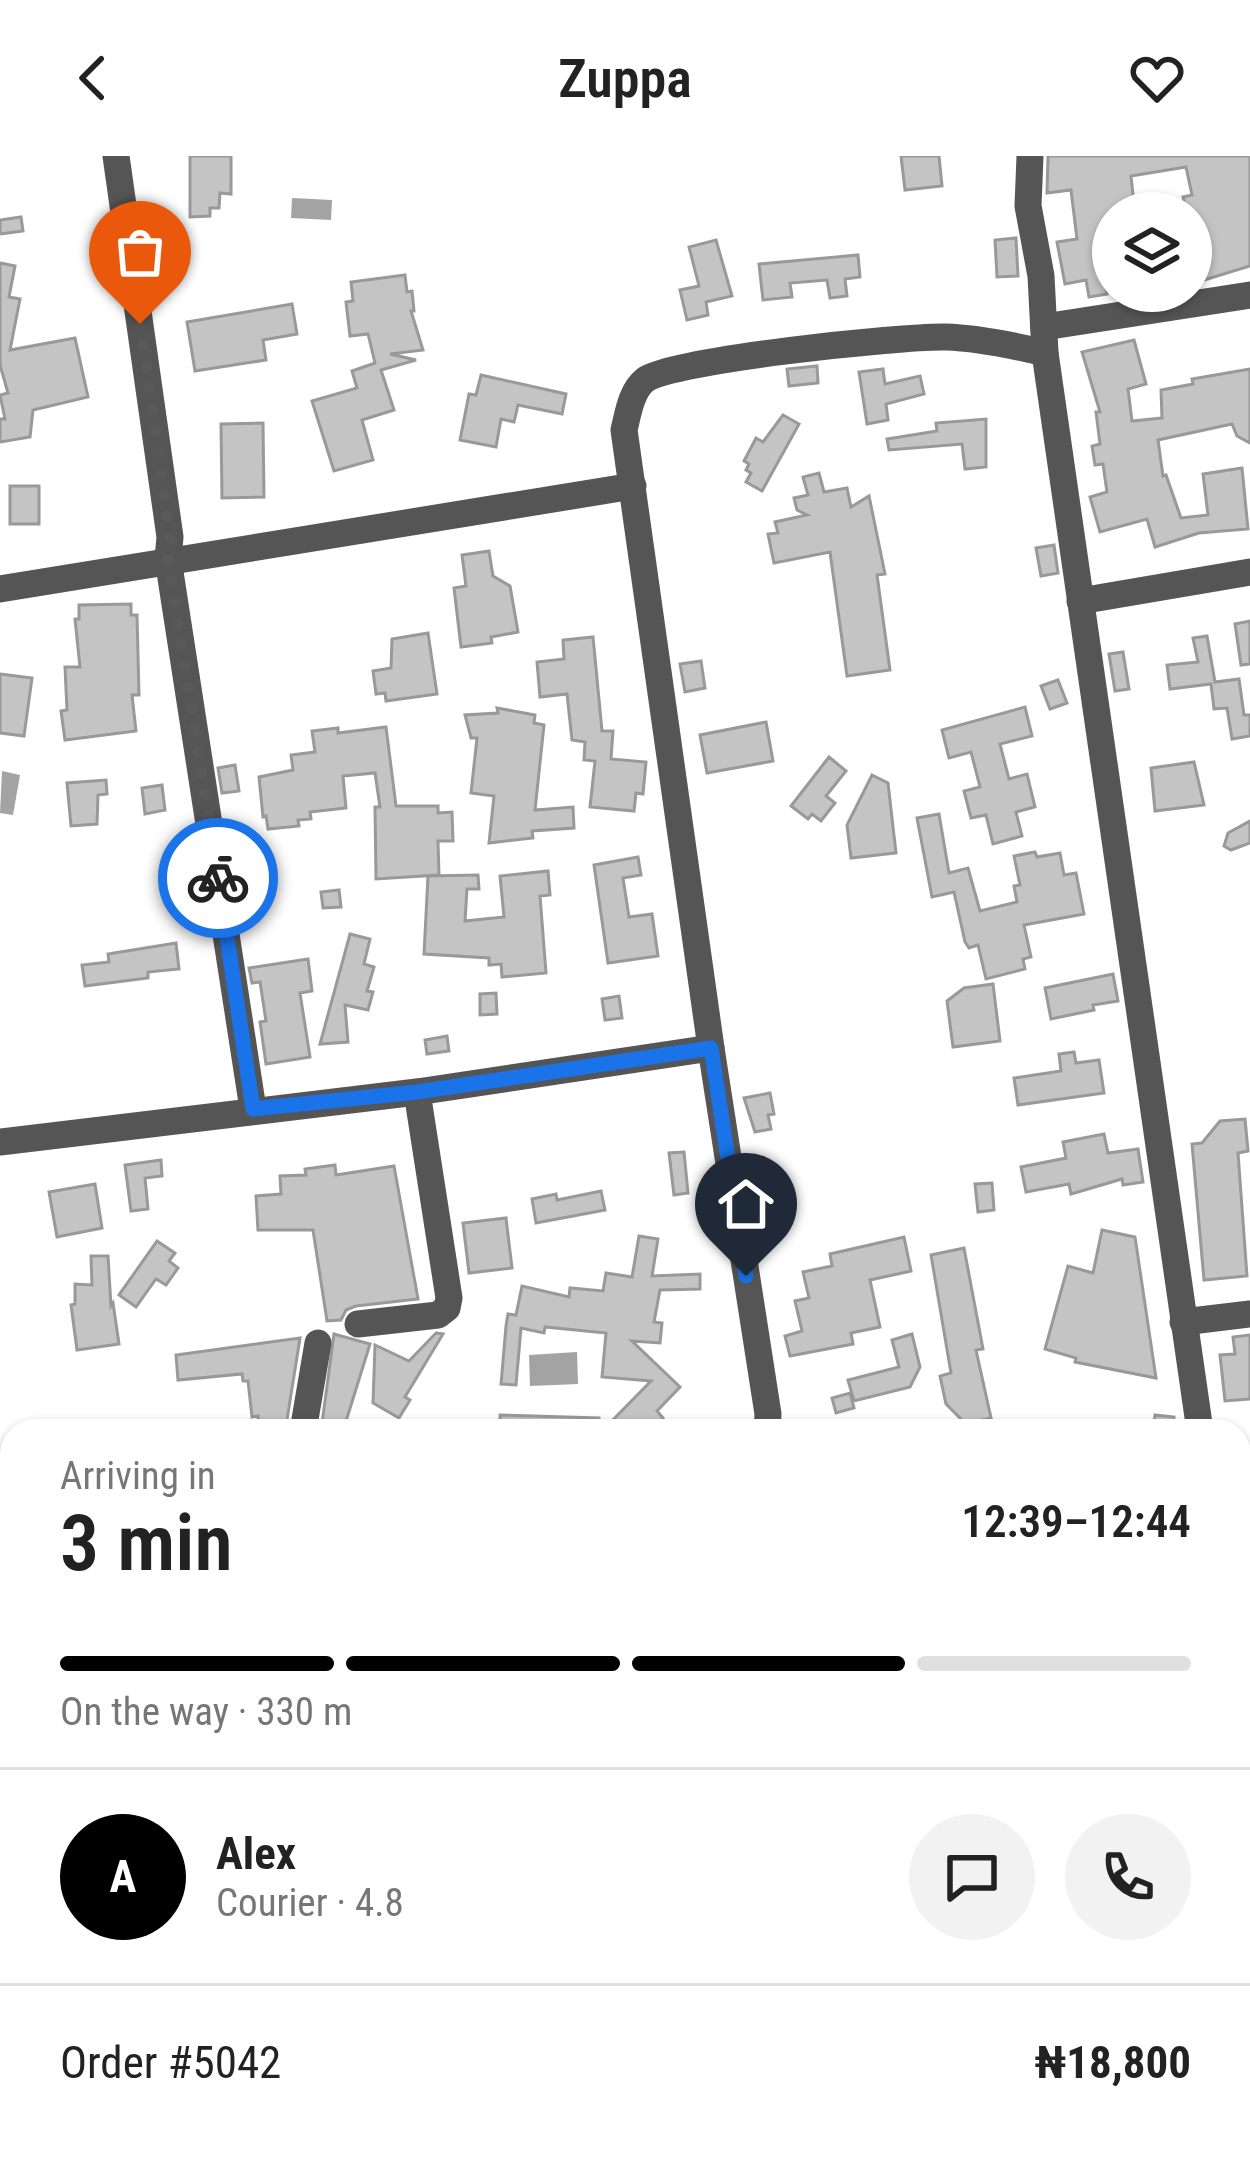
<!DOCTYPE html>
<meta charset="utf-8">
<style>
:root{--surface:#fff;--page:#f2f2f2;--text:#222;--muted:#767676;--line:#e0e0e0;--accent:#000}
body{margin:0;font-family:"Roboto Condensed",sans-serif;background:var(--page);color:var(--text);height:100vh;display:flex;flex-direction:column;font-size:45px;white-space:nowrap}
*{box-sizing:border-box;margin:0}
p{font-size:39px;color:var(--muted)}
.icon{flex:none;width:66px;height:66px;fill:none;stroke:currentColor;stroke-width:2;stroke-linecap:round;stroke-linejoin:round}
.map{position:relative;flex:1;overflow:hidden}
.panel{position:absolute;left:0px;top:1263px;width:1251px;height:747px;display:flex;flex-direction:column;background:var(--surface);border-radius:36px 36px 0 0;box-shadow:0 3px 9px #0004}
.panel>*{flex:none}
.buttons{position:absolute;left:1092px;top:36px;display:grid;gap:24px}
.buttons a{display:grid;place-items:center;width:120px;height:120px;border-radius:50%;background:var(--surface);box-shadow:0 3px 9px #0004;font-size:60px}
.pin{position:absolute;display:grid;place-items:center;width:102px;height:102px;color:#fff;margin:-123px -51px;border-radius:50% 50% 50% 0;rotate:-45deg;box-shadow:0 0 12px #0007}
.pin .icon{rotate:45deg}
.courier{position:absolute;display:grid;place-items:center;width:120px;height:120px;margin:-60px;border:9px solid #1a73e8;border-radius:50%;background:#fff;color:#222;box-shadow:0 3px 15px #0007}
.overview em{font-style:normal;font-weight:600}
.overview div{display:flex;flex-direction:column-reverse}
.overview{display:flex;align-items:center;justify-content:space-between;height:204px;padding:0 60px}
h1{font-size:78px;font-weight:600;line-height:90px}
.bar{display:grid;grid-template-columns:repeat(4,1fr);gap:18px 12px;align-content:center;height:144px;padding:0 60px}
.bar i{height:15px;border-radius:9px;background:var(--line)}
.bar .active{background:var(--accent)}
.bar p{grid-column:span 4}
.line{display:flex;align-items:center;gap:30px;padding:0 60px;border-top:3px solid var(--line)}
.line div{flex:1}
.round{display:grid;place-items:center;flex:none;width:126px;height:126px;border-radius:63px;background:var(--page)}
header{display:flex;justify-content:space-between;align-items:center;height:156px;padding:0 60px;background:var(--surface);font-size:54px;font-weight:600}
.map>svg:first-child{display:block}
.water{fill:#a3a3a3}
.building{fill:#c4c4c4;stroke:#999;stroke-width:3}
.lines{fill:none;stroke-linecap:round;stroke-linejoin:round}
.major-casing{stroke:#dbdbdb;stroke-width:36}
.minor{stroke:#555;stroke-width:27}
.major{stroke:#000;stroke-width:30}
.done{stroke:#595959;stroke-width:12;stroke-dasharray:0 21.6}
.route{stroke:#1a73e8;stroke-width:15}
</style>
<header><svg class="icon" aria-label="back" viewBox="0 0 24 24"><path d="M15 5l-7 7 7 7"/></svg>Zuppa<svg class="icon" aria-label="heart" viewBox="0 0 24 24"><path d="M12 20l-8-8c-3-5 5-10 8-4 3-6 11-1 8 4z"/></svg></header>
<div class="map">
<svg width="1250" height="2008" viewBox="0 0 1250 2008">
<rect width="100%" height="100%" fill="#fff"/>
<g class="water">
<polygon points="292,42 332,44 331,64 291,62"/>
<polygon points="2,615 20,619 13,659 0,657"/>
<polygon points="577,1196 578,1228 530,1230 529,1199"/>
</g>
<g class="building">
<polygon points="190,0 231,0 231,38 220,37 219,52 210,52 210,60 190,61"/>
<polygon points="901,0 939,0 942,30 905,34"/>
<polygon points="1048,0 1250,0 1250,110 1204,124 1191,79 1191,57 1187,57 1183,41 1192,39 1186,11 1131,20 1135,57 1113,57 1113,132 1106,133 1107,138 1089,141 1086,124 1065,128 1057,86 1077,83 1071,34 1047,37"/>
<polygon points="21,61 23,75 0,78 0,64"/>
<polygon points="1016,82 1018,120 997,121 995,84"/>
<polygon points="716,84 732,140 706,146 708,159 687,164 680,134 699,130 689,91"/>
<polygon points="858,99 860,121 845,123 847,140 830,142 827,124 790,127 792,141 763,144 759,108"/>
<polygon points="0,107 15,110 9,141 20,143 10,194 75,182 88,241 33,254 30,281 0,286 0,263 5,263 0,239 8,237 0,209"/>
<polygon points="405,119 407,136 412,135 414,155 411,155 423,194 390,198 416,204 381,214 394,254 362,264 373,304 334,315 312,245 357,232 352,215 375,207 368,178 350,180 346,146 353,145 351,126"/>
<polygon points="292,148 297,178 263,184 266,204 195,215 187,166"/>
<polygon points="1134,184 1146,228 1128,233 1132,265 1162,262 1161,234 1193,228 1192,223 1250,213 1250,287 1237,280 1232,268 1158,284 1163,320 1166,319 1181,362 1208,359 1203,318 1242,312 1248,373 1199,377 1155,391 1147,363 1100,376 1090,341 1107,336 1103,308 1095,309 1092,290 1100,288 1096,256 1100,256 1082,196"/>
<polygon points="817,210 818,227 789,230 787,213"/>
<polygon points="883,213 885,228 920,220 924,238 886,248 888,264 867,268 859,216"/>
<polygon points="481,219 566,238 562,258 518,249 514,266 501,263 496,291 460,284 469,238 476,239"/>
<polygon points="783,259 799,268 762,335 746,326 751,317 746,314 749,308 744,305 756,282 763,286"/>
<polygon points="986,263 986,311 965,313 962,288 889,294 887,283 937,275 936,267"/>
<polygon points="263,267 264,341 222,342 221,268"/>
<polygon points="819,317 824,336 847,332 851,351 869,340 885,418 877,419 890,514 847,520 830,396 774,407 768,378 778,377 775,366 807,359 797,354 794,342 808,339 803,321"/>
<rect x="10" y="330" width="29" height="38"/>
<polygon points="1054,389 1058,417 1041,420 1036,392"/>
<polygon points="489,395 493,420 510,430 518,476 491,481 492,487 461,491 454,432 466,430 462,399"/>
<polygon points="131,448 131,459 137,459 139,539 132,539 136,575 65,584 61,555 67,554 65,511 80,511 75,463 79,463 79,449"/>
<polygon points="1250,465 1250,508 1241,509 1235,468"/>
<polygon points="428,477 437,538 386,545 385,537 376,538 373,515 391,512 392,483"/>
<polygon points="1207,480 1215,526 1239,523 1244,559 1250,559 1250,580 1232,583 1227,552 1214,553 1211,528 1170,533 1167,509 1198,506 1193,482"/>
<polygon points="593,481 602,575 613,575 611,603 646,606 643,638 636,637 634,655 590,651 595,605 584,604 585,586 572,584 567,538 540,541 537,506 564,503 563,484"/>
<polygon points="1123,496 1129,533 1115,535 1109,498"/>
<polygon points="701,505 705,532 685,536 680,508"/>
<polygon points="0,518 32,522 24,580 0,577"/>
<polygon points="1058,524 1067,547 1050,553 1041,530"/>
<polygon points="1025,551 1032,580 1000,588 1009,623 1027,618 1035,651 1016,656 1022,680 993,688 986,659 971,662 964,635 980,631 971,596 949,602 942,574"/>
<polygon points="497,552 535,559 534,567 544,569 535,654 573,651 574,672 532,675 533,682 489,687 494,640 471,637 477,582 471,582 465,559 498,557"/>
<polygon points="766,566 773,605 707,617 700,579"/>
<polygon points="386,571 396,650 438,650 438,657 452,656 453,685 438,685 439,719 376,723 375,651 380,651 375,617 343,620 346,652 310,656 311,663 298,664 299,670 268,673 266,660 263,661 259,621 293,614 291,599 315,596 312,575 338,572 338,577"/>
<polygon points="829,601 846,615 826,640 835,647 821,665 812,658 808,663 791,650"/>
<polygon points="1194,606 1204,649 1155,655 1151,612"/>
<polygon points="235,609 239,635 222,637 218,612"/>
<polygon points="872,619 888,627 896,697 851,702 847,669"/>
<polygon points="106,624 107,638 98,639 97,668 71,670 67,627"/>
<polygon points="162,629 165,654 145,658 142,632"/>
<polygon points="939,658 949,717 968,712 980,755 1017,746 1014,730 1020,729 1014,700 1035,696 1037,701 1060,697 1064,719 1076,717 1084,758 1024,769 1031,801 1023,803 1025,813 986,823 978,789 969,792 965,786 954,736 932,741 917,662"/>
<polygon points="1250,665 1250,687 1231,694 1224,690 1228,677"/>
<polygon points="638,701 641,719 623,722 629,761 652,758 658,800 608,807 594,709"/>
<polygon points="548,715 550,739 540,740 546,817 502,821 501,808 489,809 489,802 424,798 428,720 478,719 479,733 467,733 465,765 504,761 500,720"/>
<polygon points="339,734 341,751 323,752 321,736"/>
<polygon points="350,778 370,783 364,808 374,811 367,835 373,836 368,854 345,849 348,886 320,888"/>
<polygon points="176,787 179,813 148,816 148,822 85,830 82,809 109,806 108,798"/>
<polygon points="308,803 312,835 300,837 310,901 266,908 260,866 266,865 260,826 252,827 249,812"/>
<polygon points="1113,818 1118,845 1093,849 1094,854 1051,863 1045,832"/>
<polygon points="993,828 1000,885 953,891 947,845 964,832"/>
<polygon points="496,837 497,858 480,859 480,838"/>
<polygon points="619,840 622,862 605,864 602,843"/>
<polygon points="447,880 449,895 427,898 425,884"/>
<polygon points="1074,896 1076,907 1099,904 1104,937 1018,949 1014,922 1061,915 1059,898"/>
<polygon points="770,937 774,958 768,959 771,973 755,976 744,942"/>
<polygon points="1245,963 1248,995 1238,997 1247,1120 1204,1124 1192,988 1202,987 1220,965"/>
<polygon points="1104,978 1108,997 1138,993 1143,1026 1123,1029 1122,1023 1071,1038 1069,1028 1026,1036 1021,1011 1066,1002 1063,986"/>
<polygon points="684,996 688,1037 674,1039 669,997"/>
<polygon points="161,1004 162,1020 145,1022 148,1053 131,1055 125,1009"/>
<polygon points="335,1009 336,1019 394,1010 418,1143 356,1150 346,1154 341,1164 327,1165 313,1074 258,1074 256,1040 281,1038 280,1020 306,1019 305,1013"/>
<polygon points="992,1027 994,1054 978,1056 975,1028"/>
<polygon points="95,1028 102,1072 57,1081 49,1036"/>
<polygon points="601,1035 605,1054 536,1067 532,1043 556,1038 557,1044"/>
<polygon points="506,1062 512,1112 469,1117 463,1067"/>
<polygon points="1102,1074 1135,1081 1156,1222 1075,1206 1076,1202 1045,1193 1068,1110 1093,1117"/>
<polygon points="639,1080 658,1083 652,1120 700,1118 700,1133 660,1134 654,1166 662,1167 660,1187 632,1185 680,1231 657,1255 663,1262 651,1275 602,1275 651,1225 602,1221 606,1177 545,1171 544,1177 521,1172 516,1229 501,1228 506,1170 508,1158 516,1159 522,1130 569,1141 570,1132 603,1135 606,1117 632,1121"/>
<polygon points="904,1081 911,1115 870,1124 880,1171 851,1177 853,1188 790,1200 785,1180 802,1175 795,1145 809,1142 803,1116 832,1110 830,1098"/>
<polygon points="157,1085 175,1097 169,1105 178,1112 166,1129 156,1123 136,1151 119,1139"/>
<polygon points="964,1092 983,1193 976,1194 991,1262 966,1268 946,1248 940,1220 951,1217 931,1099"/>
<polygon points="91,1100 108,1100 111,1150 113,1147 119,1188 77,1194 71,1149 75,1148 75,1128 92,1129"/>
<polygon points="436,1177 443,1178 405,1241 410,1244 399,1262 373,1247 375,1189 409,1205"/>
<polygon points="334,1178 370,1188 343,1275 321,1275"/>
<polygon points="912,1178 920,1211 910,1231 854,1245 848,1224 899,1211 892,1184"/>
<polygon points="1250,1179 1250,1243 1225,1245 1220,1199 1235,1198 1233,1181"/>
<polygon points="300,1182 286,1270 259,1271 258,1260 252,1261 248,1225 243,1225 242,1218 178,1224 176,1199"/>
<polygon points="850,1237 854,1252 836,1257 832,1242"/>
<polygon points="500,1259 599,1262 599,1275 500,1275"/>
<polygon points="1155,1259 1174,1261 1172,1275 1153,1275"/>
</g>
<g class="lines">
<defs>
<g id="major">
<polyline points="1239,1888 1250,1887"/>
<polyline points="1239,1922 1250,1922"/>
<polyline points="0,1940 12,1939"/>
<polyline points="0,1969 12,1969"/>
</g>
</defs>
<use href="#major" class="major-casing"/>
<g class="minor">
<polyline points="116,0 170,381 168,403 253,953"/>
<polyline points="1030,0 1028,50 1041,120 1045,197 1200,1275"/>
<polyline points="1044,171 1250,139"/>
<polyline points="0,433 633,330"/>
<polyline points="1080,445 1250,416"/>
<polyline points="0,986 417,936 711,892"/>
<polyline points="1183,1166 1250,1158"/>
<polyline points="358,1168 438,1159 447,1152 449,1142 417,936"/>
<polyline points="303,1275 318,1187"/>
<path d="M767 1275 768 1258 711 892 624 274C628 258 631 235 645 224 670 204 903 180 945 181 979 182 1012 189 1045 197"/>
<polyline points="0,1462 12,1460"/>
<polyline points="1239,1531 1250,1603"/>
<polyline points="1239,1823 1250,1823"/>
<polyline points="0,1878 12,1878"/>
<polyline points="1242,1975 1246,2008"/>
<polyline points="860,1998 862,2008"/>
<polyline points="571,2000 660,1998"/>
</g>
<use href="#major" class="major"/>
</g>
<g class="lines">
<polyline class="done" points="140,168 170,381 168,403 218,722"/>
<polyline class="route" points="218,722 253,953 417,936 711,892 746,1120"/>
</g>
</svg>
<div class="buttons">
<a><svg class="icon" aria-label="layers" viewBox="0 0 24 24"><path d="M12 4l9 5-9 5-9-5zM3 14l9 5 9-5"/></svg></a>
</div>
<div class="pin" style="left:140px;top:168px;background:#ea580c"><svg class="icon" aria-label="bag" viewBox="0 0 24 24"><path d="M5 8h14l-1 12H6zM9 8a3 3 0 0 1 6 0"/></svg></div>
<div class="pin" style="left:746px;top:1120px;background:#1f2937"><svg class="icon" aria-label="home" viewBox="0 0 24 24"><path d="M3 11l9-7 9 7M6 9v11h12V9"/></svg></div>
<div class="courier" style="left:218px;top:722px"><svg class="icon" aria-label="bike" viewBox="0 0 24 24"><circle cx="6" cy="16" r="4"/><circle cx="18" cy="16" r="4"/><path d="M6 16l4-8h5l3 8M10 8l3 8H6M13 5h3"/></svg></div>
<section class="panel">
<div class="overview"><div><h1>3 min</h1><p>Arriving in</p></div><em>12:39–12:44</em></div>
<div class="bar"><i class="active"></i><i class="active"></i><i class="active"></i><i></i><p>On the way · 330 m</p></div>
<div class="line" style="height:216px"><b class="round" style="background:var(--accent);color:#fff">A</b><div><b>Alex</b><p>Courier · 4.8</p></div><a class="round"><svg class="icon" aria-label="chat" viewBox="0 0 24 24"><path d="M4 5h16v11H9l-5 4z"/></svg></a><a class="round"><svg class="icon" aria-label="phone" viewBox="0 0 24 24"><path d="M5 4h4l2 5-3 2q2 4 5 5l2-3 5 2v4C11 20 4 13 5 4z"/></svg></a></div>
<div class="line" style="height:156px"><div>Order #5042</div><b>₦18,800</b></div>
</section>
</div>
